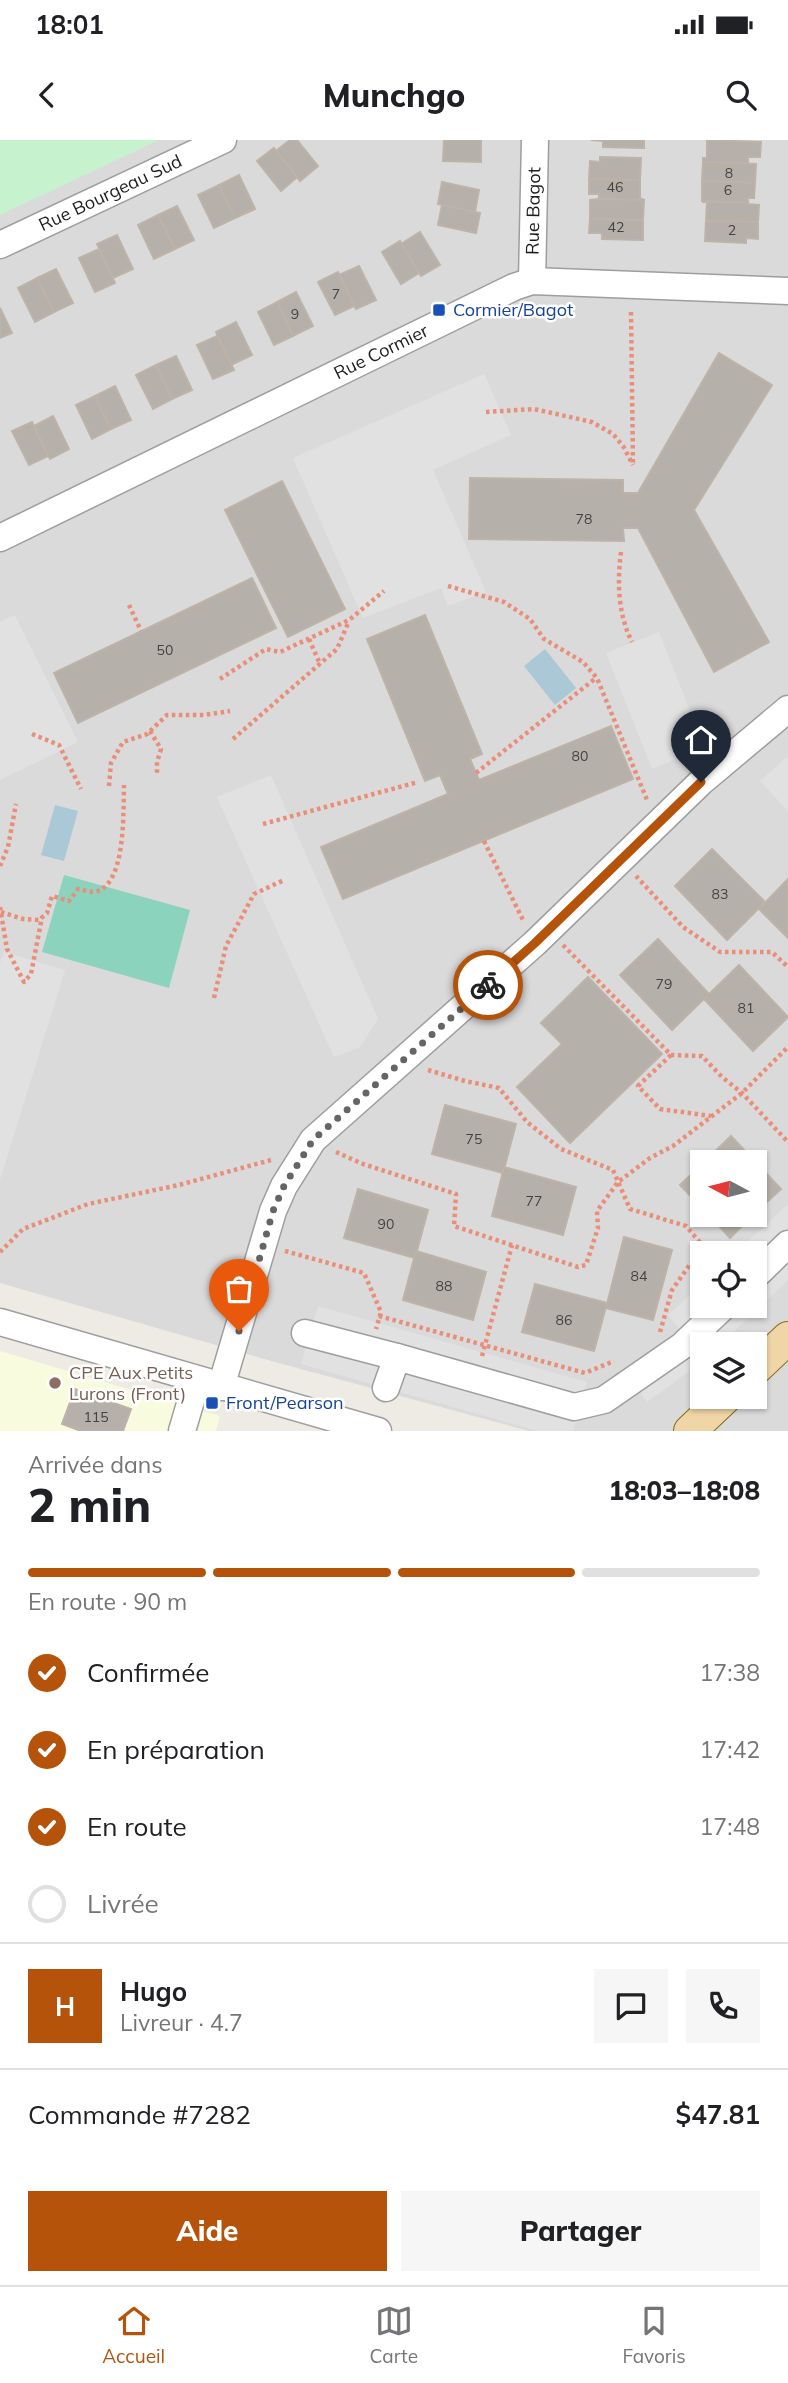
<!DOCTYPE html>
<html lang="fr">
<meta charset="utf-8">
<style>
:root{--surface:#fff;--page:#f6f6f6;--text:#202124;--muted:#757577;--line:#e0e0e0;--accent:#b45309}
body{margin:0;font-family:Mulish,sans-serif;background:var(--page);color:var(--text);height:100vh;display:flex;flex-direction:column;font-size:26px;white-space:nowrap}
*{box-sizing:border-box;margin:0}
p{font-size:23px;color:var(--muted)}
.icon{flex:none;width:38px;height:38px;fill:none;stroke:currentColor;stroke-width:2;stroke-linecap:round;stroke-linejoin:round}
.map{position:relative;height:1291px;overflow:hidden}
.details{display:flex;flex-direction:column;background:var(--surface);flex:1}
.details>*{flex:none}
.needle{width:46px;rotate:277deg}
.controls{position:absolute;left:690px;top:1010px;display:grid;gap:14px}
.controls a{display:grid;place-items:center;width:77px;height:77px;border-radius:0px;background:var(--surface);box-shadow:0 2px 5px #0004;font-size:35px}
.pin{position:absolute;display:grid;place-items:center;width:60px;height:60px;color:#fff;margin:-72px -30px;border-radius:50% 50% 50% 0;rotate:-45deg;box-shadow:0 0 7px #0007}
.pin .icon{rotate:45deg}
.courier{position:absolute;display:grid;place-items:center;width:70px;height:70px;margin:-35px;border:5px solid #b45309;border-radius:50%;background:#fff;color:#222;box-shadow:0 2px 9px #0007}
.head em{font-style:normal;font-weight:800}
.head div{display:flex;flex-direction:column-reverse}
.head{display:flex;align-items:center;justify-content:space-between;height:119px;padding:0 28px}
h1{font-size:46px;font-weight:800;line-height:52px}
.bar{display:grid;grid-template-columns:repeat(4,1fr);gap:10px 7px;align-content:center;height:84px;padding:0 28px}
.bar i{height:9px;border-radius:5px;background:var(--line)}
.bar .active{background:var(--accent)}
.bar p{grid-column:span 4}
.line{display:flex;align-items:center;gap:18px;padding:0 28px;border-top:2px solid var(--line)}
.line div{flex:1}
.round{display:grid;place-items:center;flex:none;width:74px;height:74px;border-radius:0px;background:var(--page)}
ol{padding:0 28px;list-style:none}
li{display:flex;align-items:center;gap:21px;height:77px}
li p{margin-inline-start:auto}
li .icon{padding:7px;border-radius:50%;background:var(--accent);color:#fff;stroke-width:4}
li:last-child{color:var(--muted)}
li i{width:38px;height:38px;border:4px solid var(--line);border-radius:50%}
.primary-button{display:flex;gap:14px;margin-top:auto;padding:14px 28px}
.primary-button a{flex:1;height:80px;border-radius:0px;background:var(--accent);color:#fff;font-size:28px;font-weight:800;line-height:80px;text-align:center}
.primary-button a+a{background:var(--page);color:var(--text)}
.status{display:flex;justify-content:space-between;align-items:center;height:49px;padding:0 35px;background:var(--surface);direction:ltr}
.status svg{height:19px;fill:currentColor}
header{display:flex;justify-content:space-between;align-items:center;height:91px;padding:0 28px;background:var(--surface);font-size:32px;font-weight:800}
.tabs{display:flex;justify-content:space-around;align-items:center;height:98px;border-top:2px solid var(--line);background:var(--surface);font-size:19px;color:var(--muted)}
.tabs a{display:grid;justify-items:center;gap:4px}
.tabs .active{color:var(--accent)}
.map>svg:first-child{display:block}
.residential{fill:#dbdada;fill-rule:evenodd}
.education{fill:#f9fbdf}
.park{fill:#c6f2cd}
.pitch{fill:#8bd3bd}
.parking{fill:#e1e1e1}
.water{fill:#aac8d6}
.building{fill:#b6b0aa;stroke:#bdb3a8;stroke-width:2}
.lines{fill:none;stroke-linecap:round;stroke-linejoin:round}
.minor-casing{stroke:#9e9e9e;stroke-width:29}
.major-casing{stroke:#846812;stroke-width:34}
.path{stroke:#e98e79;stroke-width:4.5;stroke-dasharray:3.5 3.5;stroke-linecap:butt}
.minor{stroke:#fff;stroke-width:26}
.major{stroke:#f0d6a6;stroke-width:32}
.done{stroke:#666563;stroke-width:7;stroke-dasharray:0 12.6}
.route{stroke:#b45309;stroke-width:9}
.transit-dot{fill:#1a4fb4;stroke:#fff;stroke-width:2.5}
.education-dot{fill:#8d6e63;stroke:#fff;stroke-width:2.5}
.labels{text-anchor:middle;stroke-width:5;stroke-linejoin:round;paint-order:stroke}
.number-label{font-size:14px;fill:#434240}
.street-label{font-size:18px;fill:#1d1d1d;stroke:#fff}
.transit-label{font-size:18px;fill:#164399;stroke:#fff;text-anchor:start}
.education-label{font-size:18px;fill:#785e54;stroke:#fff;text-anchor:start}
</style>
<div class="status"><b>18:01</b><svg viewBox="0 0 49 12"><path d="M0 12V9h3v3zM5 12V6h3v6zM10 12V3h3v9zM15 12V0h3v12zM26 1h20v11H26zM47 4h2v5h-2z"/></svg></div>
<header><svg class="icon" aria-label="back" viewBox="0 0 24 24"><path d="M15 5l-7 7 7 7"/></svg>Munchgo<svg class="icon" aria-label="search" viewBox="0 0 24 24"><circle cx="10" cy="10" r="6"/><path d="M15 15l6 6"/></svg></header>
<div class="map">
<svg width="788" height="1291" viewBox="0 0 788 1291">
<rect width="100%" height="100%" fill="#edebe4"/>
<path class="residential" d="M0 0H788V1291H529L275 1222 0 1143ZM702 1022H754V1074H702ZM702 1113H754V1166H702ZM702 1204H754V1256H702Z"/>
<polygon class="education" points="0,1211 220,1276 216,1291 0,1291"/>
<polygon class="park" points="0,0 159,0 0,75"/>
<polygon class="pitch" points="64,735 190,770 169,848 42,812"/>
<g class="parking">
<polygon points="484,234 511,295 433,330 486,452 448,466 441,448 363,478 293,318"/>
<polygon points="15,475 78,602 0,640 0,482"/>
<polygon points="659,492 700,596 677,606 681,617 652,629 606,513"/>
<polygon points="788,616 788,671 760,641"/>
<polygon points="271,635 378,879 360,907 334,917 217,657"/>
<polygon points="4,812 65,830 0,1040 0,823"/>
<polygon points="788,1064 788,1140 721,1204 702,1204 702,1222 647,1262 624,1230 680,1190 668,1175 702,1144 702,1166 754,1166 754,1113 735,1113"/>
<polygon points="318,1166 587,1242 573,1291 537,1291 301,1224"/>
</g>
<g class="water">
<polygon points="545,509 576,548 555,565 524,526"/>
<polygon points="55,665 78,671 64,721 41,715"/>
</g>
<g class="building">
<polygon points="290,0 297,0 318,26 300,41 276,11"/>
<polygon points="444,0 481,0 481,22 443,21"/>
<polygon points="591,0 644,0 644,8 603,7 603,1"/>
<polygon points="707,0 761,2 760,17 748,17 748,23 703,22 703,18 707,18"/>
<polygon points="274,8 297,37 281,51 257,21"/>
<polygon points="600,17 641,18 640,40 589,39 590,21 600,22"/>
<polygon points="703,22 756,24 755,43 702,41"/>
<polygon points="239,35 255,69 235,78 219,45"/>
<polygon points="589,39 640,40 640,58 644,60 599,59 599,54 589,54"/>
<polygon points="702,41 755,43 754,58 748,58 748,62 702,61"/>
<polygon points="442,42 479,50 475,72 438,64"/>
<polygon points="219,45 235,78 214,88 198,55"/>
<polygon points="599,59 644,60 643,80 590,79 590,60"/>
<polygon points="702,62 748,62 747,64 759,65 758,82 706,81 707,62"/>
<polygon points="442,65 480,73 476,93 438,85"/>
<polygon points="177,66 194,100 175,109 158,75"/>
<polygon points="158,75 175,109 154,119 138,85"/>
<polygon points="590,79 643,80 643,100 602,99 602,93 589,93"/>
<polygon points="706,81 758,82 758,99 746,98 746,103 705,101"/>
<polygon points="420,92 440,125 421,136 401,104"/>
<polygon points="117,95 133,129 113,138 97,104"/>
<polygon points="400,101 419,133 401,144 382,112"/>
<polygon points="99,109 115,143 95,152 79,118"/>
<polygon points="359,126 376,160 356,169 339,135"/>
<polygon points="56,129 73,163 54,172 37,138"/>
<polygon points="338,132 354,166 335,175 318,142"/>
<polygon points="37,138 54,172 35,182 18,148"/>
<polygon points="296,152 313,186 293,196 277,162"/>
<polygon points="277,162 293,196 274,205 258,172"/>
<polygon points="0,168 12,193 0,198"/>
<polygon points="236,182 252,215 231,225 216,192"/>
<polygon points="217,196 234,230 213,239 197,205"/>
<polygon points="719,213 772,245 694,370 769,502 714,532 638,388 623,388 624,401 469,399 470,338 623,340 623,353 638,353"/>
<polygon points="176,216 192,250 172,259 156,225"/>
<polygon points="156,225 172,259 153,269 136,235"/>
<polygon points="115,246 131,280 111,289 95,256"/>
<polygon points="95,256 111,289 92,299 76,265"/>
<polygon points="53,276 69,309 50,319 34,286"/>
<polygon points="32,282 48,316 29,325 12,291"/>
<polygon points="282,341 345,469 288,497 225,370"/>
<polygon points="252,438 276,488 78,583 54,533"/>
<polygon points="425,475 482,614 470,619 479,640 611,586 633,639 343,759 321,707 448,654 440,635 425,641 367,499"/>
<polygon points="712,709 765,762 727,800 675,746"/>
<polygon points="788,739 788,798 759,769"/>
<polygon points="658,799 709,854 672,890 620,835"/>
<polygon points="739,825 788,877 753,911 704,859"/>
<polygon points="588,837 662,914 570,1003 517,947 562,904 541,883"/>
<polygon points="445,965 516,984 503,1033 432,1014"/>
<polygon points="731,996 781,1049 754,1074 754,1022 704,1022"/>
<polygon points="702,1024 702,1068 680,1045"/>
<polygon points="504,1027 576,1047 563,1095 492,1076"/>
<polygon points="358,1049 428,1070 415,1118 344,1098"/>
<polygon points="708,1074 754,1074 730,1098"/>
<polygon points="624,1097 672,1110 653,1180 606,1168"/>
<polygon points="416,1111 486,1132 473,1180 403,1160"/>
<polygon points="535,1144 607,1163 594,1211 522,1192"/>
<polygon points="75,1249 131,1269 123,1291 81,1291 62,1284"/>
</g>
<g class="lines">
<defs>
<g id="minor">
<path id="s1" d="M0 105 223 0"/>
<path id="s2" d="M532 141 535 0"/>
<path id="s3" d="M0 398 514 147 532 141 788 151"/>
<polyline points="754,1137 788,1104"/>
<polyline points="0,1182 378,1291"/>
<polyline points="305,1193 397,1217"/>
<polyline points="221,1247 273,1071 284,1046 313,1000 535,803 701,642 788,569"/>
<polyline points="386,1248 397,1217 574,1267 604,1260 682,1206 724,1166"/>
<polyline points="182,1291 197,1240"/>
</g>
<g id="major">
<polyline points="754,1230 788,1198"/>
<polyline points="690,1291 727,1256"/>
</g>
</defs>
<use href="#minor" class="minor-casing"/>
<use href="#major" class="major-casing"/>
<g class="path">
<polyline points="631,172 633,324"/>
<polyline points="486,272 534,269 592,282 613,294 623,306 633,325"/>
<path d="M621 412C617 443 618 474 632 502"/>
<polyline points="448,446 504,462 530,479 544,499 583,522 597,538 647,660"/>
<polyline points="129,465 141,491"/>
<polyline points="309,499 320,524"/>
<polyline points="220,539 266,509 280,512 349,480 384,451"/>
<polyline points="150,591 161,609 157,622 157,636"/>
<polyline points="32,594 59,605 81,649"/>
<polyline points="233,599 337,509 349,481"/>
<polyline points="476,633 596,538"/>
<polyline points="109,646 111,623 123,602 147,594 167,575 204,575 230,571"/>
<polyline points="263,684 418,642"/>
<polyline points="484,701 524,782"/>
<polyline points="0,726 8,707 16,664"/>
<polyline points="636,736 683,787 720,812 772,812 788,827"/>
<polyline points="0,767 7,809 24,842 31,834 42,777"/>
<path d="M1 772 23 779 39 780 47 773 52 756 69 761 78 749C84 750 89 752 94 752 127 747 123 669 124 645"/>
<polyline points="563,805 671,915 702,916 722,937 742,953 788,1002"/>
<polyline points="214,858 226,806 254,754 284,740"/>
<polyline points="671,915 638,946 660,969 711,976"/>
<polyline points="428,930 465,941 499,948 527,982 561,1009 613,1030 630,1069 686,1086 709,1113"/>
<polyline points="336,1012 363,1024 456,1054 454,1086 578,1127 586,1125 598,1088 597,1071 618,1042 650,1018 673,1006 742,953 788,907"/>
<polyline points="285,1111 364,1133 381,1172 376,1189"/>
<polyline points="0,1112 23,1089 88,1064 179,1045 271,1020"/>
<polyline points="379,1176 585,1233 614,1221"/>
<polyline points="660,1192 672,1150 703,1106"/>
<polyline points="482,1216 512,1105"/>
</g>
<use href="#minor" class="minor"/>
<use href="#major" class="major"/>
</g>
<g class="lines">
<polyline class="done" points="239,1191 273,1071 284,1046 313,1000 488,845"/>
<polyline class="route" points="488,845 535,803 701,642"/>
</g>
<g class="transit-dot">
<rect x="432" y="163" width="14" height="14" rx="3.5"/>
<rect x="205" y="1256" width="14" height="14" rx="3.5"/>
</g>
<circle class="education-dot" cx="55" cy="1243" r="7"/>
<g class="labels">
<g class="number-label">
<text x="729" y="38">8</text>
<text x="615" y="52">46</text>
<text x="728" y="55">6</text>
<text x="616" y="92">42</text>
<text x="732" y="95">2</text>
<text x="336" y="159">7</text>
<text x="295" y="179">9</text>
<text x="584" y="384">78</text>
<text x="165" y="515">50</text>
<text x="580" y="621">80</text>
<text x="720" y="759">83</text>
<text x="664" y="849">79</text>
<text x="746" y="873">81</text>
<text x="474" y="1004">75</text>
<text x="534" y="1066">77</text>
<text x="386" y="1089">90</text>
<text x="639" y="1141">84</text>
<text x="444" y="1151">88</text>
<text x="564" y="1185">86</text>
<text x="96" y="1282">115</text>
</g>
<g class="street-label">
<text dy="6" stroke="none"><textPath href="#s1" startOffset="122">Rue Bourgeau Sud</textPath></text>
<text dy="6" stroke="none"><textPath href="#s2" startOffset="70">Rue Bagot</textPath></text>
<text dy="6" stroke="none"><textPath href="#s3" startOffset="424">Rue Cormier</textPath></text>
</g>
<g class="transit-label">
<text x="453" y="176">Cormier/Bagot</text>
<text x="226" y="1269">Front/Pearson</text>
</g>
<g class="education-label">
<text x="69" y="1239">CPE Aux Petits<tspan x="69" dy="21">Lurons (Front)</tspan></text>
</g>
</g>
</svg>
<div class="controls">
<a><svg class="needle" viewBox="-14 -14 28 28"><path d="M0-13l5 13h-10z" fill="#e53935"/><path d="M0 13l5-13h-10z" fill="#757577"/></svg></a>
<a><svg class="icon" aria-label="locate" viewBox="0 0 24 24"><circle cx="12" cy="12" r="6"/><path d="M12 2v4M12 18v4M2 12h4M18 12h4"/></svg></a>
<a><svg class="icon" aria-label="layers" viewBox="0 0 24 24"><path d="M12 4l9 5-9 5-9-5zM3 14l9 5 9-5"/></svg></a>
</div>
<div class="pin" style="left:239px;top:1191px;background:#ea580c"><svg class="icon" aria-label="bag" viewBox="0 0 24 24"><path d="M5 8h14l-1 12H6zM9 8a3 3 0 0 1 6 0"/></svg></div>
<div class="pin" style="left:701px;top:642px;background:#1f2937"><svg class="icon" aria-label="home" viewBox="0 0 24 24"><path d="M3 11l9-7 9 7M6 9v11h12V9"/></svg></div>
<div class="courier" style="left:488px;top:845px"><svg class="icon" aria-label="bike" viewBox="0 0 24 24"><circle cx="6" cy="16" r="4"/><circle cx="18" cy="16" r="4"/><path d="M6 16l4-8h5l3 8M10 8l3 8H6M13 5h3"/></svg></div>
</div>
<section class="details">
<div class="head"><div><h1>2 min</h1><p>Arrivée dans</p></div><em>18:03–18:08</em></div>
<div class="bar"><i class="active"></i><i class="active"></i><i class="active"></i><i></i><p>En route · 90 m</p></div>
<ol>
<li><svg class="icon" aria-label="check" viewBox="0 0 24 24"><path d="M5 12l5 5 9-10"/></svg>Confirmée<p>17:38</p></li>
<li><svg class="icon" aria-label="check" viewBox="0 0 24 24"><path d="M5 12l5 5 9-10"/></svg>En préparation<p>17:42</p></li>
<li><svg class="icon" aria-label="check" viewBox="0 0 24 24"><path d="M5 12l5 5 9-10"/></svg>En route<p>17:48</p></li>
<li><i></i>Livrée</li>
</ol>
<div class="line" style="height:126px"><b class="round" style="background:var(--accent);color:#fff">H</b><div><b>Hugo</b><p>Livreur · 4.7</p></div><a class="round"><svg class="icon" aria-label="chat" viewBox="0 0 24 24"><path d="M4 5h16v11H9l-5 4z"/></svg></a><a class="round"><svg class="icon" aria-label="phone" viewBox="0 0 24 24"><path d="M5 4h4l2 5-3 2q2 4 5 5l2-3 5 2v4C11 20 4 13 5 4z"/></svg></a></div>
<div class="line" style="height:91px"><div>Commande #7282</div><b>$47.81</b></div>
<div class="primary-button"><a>Aide</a><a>Partager</a></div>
</section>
<nav class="tabs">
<a class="active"><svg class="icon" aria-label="home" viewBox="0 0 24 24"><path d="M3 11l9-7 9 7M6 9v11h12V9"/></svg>Accueil</a>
<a><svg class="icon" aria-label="map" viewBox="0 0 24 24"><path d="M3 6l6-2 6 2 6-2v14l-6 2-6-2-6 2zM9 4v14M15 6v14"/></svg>Carte</a>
<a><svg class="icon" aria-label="saved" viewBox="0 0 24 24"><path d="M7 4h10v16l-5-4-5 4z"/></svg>Favoris</a>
</nav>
